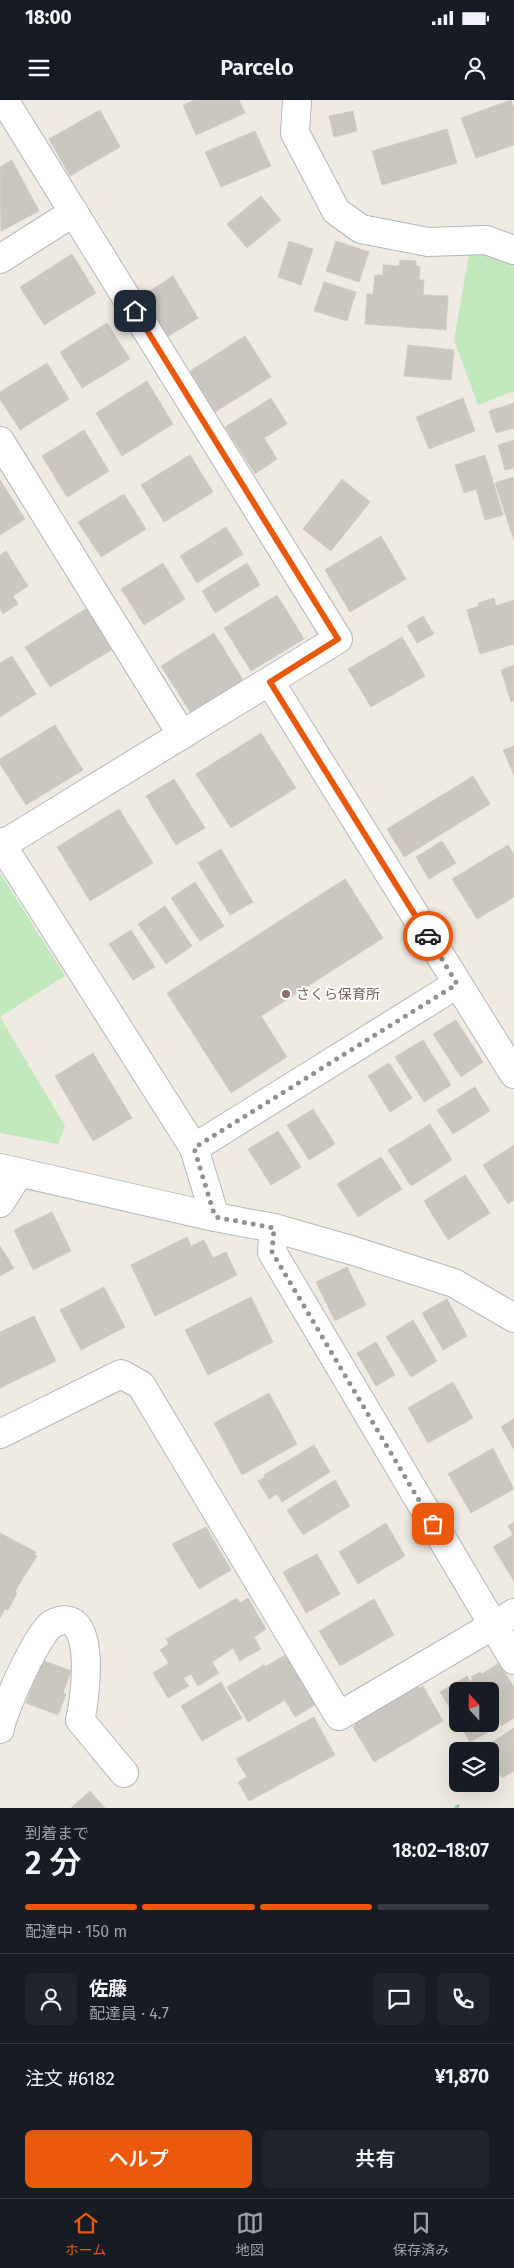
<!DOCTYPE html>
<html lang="ja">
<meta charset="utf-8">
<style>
:root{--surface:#171b24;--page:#20242c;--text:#f1f3f6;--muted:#9ea1a6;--line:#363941;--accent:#ea580c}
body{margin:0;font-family:"Fira Sans","Noto Sans JP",sans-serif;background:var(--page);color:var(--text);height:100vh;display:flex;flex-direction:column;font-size:19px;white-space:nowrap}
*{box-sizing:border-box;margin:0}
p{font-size:16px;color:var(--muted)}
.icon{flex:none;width:28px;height:28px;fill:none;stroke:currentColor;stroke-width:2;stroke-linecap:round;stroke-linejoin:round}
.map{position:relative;height:1708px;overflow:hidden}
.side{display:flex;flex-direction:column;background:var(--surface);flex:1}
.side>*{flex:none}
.needle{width:32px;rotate:339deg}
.controls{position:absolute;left:449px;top:1582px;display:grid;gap:10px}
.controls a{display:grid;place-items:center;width:50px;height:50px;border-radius:8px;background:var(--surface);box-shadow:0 5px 20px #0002;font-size:25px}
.pin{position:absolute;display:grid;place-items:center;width:42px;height:42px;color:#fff;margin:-21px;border-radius:10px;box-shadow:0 2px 8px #0006}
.courier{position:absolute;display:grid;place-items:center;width:50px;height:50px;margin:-25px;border:4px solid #ea580c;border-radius:50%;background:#fff;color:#222;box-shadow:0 1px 6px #0007}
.headline em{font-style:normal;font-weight:600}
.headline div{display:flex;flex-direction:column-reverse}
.headline{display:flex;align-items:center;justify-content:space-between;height:85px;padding:0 25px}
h1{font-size:32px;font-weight:600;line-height:38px}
.bar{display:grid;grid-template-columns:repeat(4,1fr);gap:8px 5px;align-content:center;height:60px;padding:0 25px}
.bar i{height:6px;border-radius:4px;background:var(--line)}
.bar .on{background:var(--accent)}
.bar p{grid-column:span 4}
.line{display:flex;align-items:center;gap:12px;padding:0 25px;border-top:1px solid var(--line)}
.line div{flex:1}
.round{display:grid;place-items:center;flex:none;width:52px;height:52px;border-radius:8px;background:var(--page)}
.primary-button{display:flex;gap:10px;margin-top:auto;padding:10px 25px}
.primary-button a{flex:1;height:58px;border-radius:8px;background:var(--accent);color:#fff;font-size:20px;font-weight:600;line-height:58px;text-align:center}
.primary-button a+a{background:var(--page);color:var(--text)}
.status{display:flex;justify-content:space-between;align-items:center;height:35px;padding:0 25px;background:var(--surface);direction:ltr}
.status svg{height:14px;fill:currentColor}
header{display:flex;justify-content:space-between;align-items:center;height:65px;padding:0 25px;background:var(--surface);font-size:22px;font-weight:600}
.menu{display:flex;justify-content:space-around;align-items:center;height:70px;border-top:1px solid var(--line);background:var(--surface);font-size:14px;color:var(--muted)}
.menu a{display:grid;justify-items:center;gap:2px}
.menu .on{color:var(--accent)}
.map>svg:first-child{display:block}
.green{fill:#c2e8be}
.building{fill:#cac6c0;stroke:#d4ccc1}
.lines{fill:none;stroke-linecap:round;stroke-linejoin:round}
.street-casing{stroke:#b4b7bb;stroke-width:30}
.secondary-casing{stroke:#b5b9be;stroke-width:30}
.path{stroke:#97c9a1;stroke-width:3;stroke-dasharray:5 2.5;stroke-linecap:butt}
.street{stroke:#fff;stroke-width:28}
.secondary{stroke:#fff;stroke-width:28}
.done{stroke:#8f9191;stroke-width:5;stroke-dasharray:0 9}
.route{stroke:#ea580c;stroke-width:6}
.education-dot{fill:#8d6e63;stroke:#fff;stroke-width:2}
.labels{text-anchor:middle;stroke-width:4;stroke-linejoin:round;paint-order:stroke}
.education-label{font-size:14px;fill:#785e54;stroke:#fff;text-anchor:start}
</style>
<div class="status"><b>18:00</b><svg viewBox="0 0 49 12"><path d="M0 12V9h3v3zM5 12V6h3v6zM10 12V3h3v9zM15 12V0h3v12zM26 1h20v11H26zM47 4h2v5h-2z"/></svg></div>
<header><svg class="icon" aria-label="menu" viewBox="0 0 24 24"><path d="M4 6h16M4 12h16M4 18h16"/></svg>Parcelo<svg class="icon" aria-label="person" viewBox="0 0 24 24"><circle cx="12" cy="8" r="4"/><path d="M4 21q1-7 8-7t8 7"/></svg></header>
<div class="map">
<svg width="514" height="1708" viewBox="0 0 514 1708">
<rect width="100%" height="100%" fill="#efebe3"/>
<g class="green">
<polygon points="470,149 514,158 514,291 478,305 454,240"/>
<polygon points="0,773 65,876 0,917 65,1026 58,1044 0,1033"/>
</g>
<g class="building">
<polygon points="195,0 239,0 245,13 196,35 183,5"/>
<polygon points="511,0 514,8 514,45 476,58 461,18"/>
<polygon points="100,10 120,47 70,76 49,39"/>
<polygon points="353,11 357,31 334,37 329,16"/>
<polygon points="447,29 457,63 382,85 372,51"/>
<polygon points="255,31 271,66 221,87 205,52"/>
<polygon points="12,60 39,111 1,131 0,67"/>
<polygon points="261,96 281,120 247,148 227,124"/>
<polygon points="289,141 313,149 301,185 278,177"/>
<polygon points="336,141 369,152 359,182 326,171"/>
<polygon points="72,154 96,193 44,225 20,187"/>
<polygon points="400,160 416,161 416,166 420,167 419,180 424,180 423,195 448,196 446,230 365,224 367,194 373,194 375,175 383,175 383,165 399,166"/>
<polygon points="173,176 198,218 167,237 142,196"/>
<polygon points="324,182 356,192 347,221 314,211"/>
<polygon points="107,223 130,259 82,288 60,252"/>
<polygon points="245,236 271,277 215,312 190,271"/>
<polygon points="408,245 454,250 451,280 404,276"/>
<polygon points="47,263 69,299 20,330 0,299 0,292"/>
<polygon points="147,281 173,324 122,356 96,313"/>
<polygon points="271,298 287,324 264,338 277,359 255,374 225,327"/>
<polygon points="463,298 475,331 429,349 416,317"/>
<polygon points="514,303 514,328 496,333 489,311"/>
<polygon points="84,330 109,371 67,397 42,356"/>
<polygon points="514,340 514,368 505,370 498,345"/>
<polygon points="190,355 213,392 164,422 141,385"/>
<polygon points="485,355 503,415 485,420 476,389 464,393 455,365"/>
<polygon points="514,377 514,440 495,383"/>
<polygon points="342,379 370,402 331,451 303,429"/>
<polygon points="0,380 25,419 0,435"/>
<polygon points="124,394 146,429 101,457 78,422"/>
<polygon points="226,427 243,454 197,483 180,456"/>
<polygon points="381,436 406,479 350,512 325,470"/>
<polygon points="6,451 28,486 13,496 18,504 3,514 0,509 0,455"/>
<polygon points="163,463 185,499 144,525 121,489"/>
<polygon points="247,463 260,485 215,513 202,491"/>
<polygon points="277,495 304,539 251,571 224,528"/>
<polygon points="494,498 496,506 514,500 514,544 480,554 467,510 479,506 478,503"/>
<polygon points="87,508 113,549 50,587 25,547"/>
<polygon points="423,516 434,534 417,543 407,526"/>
<polygon points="214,533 243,580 191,613 161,566"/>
<polygon points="402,537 425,576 371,607 348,569"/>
<polygon points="12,556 36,594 0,617 0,563"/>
<polygon points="514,565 514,601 511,602 501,570"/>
<polygon points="55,625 83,670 26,705 0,664 0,659"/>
<polygon points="261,633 296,688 231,728 196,674"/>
<polygon points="514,646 514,675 503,650"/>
<polygon points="473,676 490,704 404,757 387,729"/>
<polygon points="174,679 205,728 176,745 146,696"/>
<polygon points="119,709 153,763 90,801 57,747"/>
<polygon points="442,741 456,763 429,779 416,757"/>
<polygon points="508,745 514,755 514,797 477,819 452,779"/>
<polygon points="221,749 253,802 230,815 198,763"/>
<polygon points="345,779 383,838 261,916 287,957 231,993 167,893"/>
<polygon points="195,782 224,826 200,841 171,798"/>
<polygon points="165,806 192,846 166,864 138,824"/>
<polygon points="131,830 155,867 133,880 109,844"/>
<polygon points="456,920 483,962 461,977 433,934"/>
<polygon points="423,940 451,985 424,1002 395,957"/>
<polygon points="93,953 132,1018 93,1041 55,976"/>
<polygon points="389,963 412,998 390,1012 368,976"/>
<polygon points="475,987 490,1011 453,1034 437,1010"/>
<polygon points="313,1009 335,1044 309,1060 287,1025"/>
<polygon points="430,1024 452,1060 411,1086 388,1050"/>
<polygon points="278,1031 301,1067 271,1085 248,1049"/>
<polygon points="514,1045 514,1100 508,1104 483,1065"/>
<polygon points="381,1057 402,1089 358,1117 337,1084"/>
<polygon points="465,1075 490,1113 448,1140 424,1101"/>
<polygon points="52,1112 71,1151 33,1170 14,1130"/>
<polygon points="187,1137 191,1146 204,1140 213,1158 226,1152 237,1175 155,1216 131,1165"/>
<polygon points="0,1146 14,1168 0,1176"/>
<polygon points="347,1167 366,1205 335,1221 316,1182"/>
<polygon points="104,1187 125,1227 81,1250 60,1210"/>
<polygon points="251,1197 273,1242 208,1275 185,1230"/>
<polygon points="447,1199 467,1236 443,1250 422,1213"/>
<polygon points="34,1216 56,1261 0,1288 0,1232"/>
<polygon points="413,1220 437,1261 411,1277 386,1237"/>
<polygon points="376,1242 395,1275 376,1286 357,1253"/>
<polygon points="453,1282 473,1318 428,1343 408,1308"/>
<polygon points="269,1293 297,1344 242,1375 214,1323"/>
<polygon points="514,1319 514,1349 501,1327"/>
<polygon points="314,1345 330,1372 282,1402 277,1394 269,1399 258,1381 265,1377 264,1375"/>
<polygon points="493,1348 514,1389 471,1413 448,1374"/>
<polygon points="335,1380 350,1406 303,1435 287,1410"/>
<polygon points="514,1422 514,1481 493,1447 513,1435 508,1426"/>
<polygon points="386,1423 405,1456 358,1484 339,1452"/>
<polygon points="206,1427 231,1470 199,1489 172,1444"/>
<polygon points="0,1433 36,1452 34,1454 37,1456 15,1491 17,1493 8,1510 5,1509 0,1518"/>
<polygon points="317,1454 340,1494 306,1513 283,1472"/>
<polygon points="237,1498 240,1503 248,1498 266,1529 254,1537 261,1549 240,1561 233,1548 212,1562 219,1573 198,1586 191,1574 183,1578 189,1586 168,1598 153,1573 169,1563 160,1550 169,1544 166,1539"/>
<polygon points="374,1499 394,1535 340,1566 319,1531"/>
<polygon points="289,1553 318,1603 295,1617 265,1567"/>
<polygon points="42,1560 71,1571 63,1593 66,1594 58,1615 26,1603"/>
<polygon points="499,1563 514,1587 514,1618 501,1626 500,1623 498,1624 490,1611 490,1591 478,1591 471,1580 473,1579 471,1577 480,1572 482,1574"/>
<polygon points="264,1565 285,1600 248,1622 227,1587"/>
<polygon points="467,1576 476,1591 458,1591 458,1621 440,1592"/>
<polygon points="221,1582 242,1618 202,1641 181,1606"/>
<polygon points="418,1586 420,1588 423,1586 443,1621 374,1662 353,1627 356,1625 354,1623"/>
<polygon points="490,1615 497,1627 470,1642 459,1624 490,1624"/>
<polygon points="314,1617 335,1655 249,1701 238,1682 247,1677 236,1659"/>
<polygon points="514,1628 514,1671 502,1678 492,1664 490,1666 490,1651 479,1651"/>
<polygon points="90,1691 105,1708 71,1708"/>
</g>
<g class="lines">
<defs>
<g id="street">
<polyline points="297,0 295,33 336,111 361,129 428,142 486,140 514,150"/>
<polyline points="0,159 74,112"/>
<polyline points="0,341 182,635"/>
<polyline points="270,582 514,974"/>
<polyline points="0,742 194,1048 215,1117"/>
<polyline points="2,745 338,539 4,0"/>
<polyline points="194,1048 457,884"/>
<polyline points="0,1103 19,1073"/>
<polyline points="274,1128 272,1152 514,1560"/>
<polyline points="0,1334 121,1274 141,1285 339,1616 514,1513"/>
<path d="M0 1629C2 1612 38 1532 52 1524 99 1500 85 1601 80 1620L124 1673"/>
</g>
<polyline id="secondary" points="0,1068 215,1117 274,1128 354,1151 454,1183 514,1218"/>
</defs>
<use href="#street" class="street-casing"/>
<use href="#secondary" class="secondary-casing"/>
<polyline class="path" points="455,1708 458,1706 461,1708"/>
<use href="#street" class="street"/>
<use href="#secondary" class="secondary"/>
</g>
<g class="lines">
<polyline class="done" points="428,836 457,884 194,1048 215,1117 274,1128 272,1152 433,1424"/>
<polyline class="route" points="135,211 338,539 270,582 428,836"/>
</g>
<circle class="education-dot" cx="286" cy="894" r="5"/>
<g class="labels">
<g class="education-label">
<text x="296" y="899">さくら保育所</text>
</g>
</g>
</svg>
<div class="controls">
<a><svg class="needle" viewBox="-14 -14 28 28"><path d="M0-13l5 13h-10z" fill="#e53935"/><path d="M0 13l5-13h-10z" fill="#9ea1a6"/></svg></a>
<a><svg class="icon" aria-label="layers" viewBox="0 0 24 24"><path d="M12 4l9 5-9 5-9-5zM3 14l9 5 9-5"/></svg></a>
</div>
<div class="pin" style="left:433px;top:1424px;background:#ea580c"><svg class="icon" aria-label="bag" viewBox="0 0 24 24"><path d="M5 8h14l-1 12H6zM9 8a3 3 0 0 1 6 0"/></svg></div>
<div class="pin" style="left:135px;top:211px;background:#1f2937"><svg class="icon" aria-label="home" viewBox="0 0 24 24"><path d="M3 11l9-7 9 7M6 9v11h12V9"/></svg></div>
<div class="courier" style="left:428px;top:836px"><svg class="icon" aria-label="car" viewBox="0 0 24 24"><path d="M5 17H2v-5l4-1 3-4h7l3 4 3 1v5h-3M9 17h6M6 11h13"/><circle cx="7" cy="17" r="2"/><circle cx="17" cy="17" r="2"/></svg></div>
</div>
<section class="side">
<div class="headline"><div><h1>2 分</h1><p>到着まで</p></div><em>18:02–18:07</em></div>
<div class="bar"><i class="on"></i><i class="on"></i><i class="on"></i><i></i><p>配達中 · 150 m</p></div>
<div class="line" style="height:90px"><a class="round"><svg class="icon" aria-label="person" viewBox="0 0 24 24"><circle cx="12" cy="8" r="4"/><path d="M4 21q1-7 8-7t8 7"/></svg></a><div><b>佐藤</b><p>配達員 · 4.7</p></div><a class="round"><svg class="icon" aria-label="chat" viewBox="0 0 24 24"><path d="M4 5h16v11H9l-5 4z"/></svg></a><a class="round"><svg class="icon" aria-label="phone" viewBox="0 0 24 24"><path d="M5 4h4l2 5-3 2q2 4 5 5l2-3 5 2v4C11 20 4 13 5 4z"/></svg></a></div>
<div class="line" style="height:65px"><div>注文 #6182</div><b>¥1,870</b></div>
<div class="primary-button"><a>ヘルプ</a><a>共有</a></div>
</section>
<nav class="menu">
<a class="on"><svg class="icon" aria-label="home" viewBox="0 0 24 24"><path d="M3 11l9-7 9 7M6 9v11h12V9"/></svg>ホーム</a>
<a><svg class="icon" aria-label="map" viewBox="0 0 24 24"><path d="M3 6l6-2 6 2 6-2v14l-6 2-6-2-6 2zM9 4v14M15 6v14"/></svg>地図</a>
<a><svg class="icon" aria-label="saved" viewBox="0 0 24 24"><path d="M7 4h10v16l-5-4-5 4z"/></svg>保存済み</a>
</nav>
